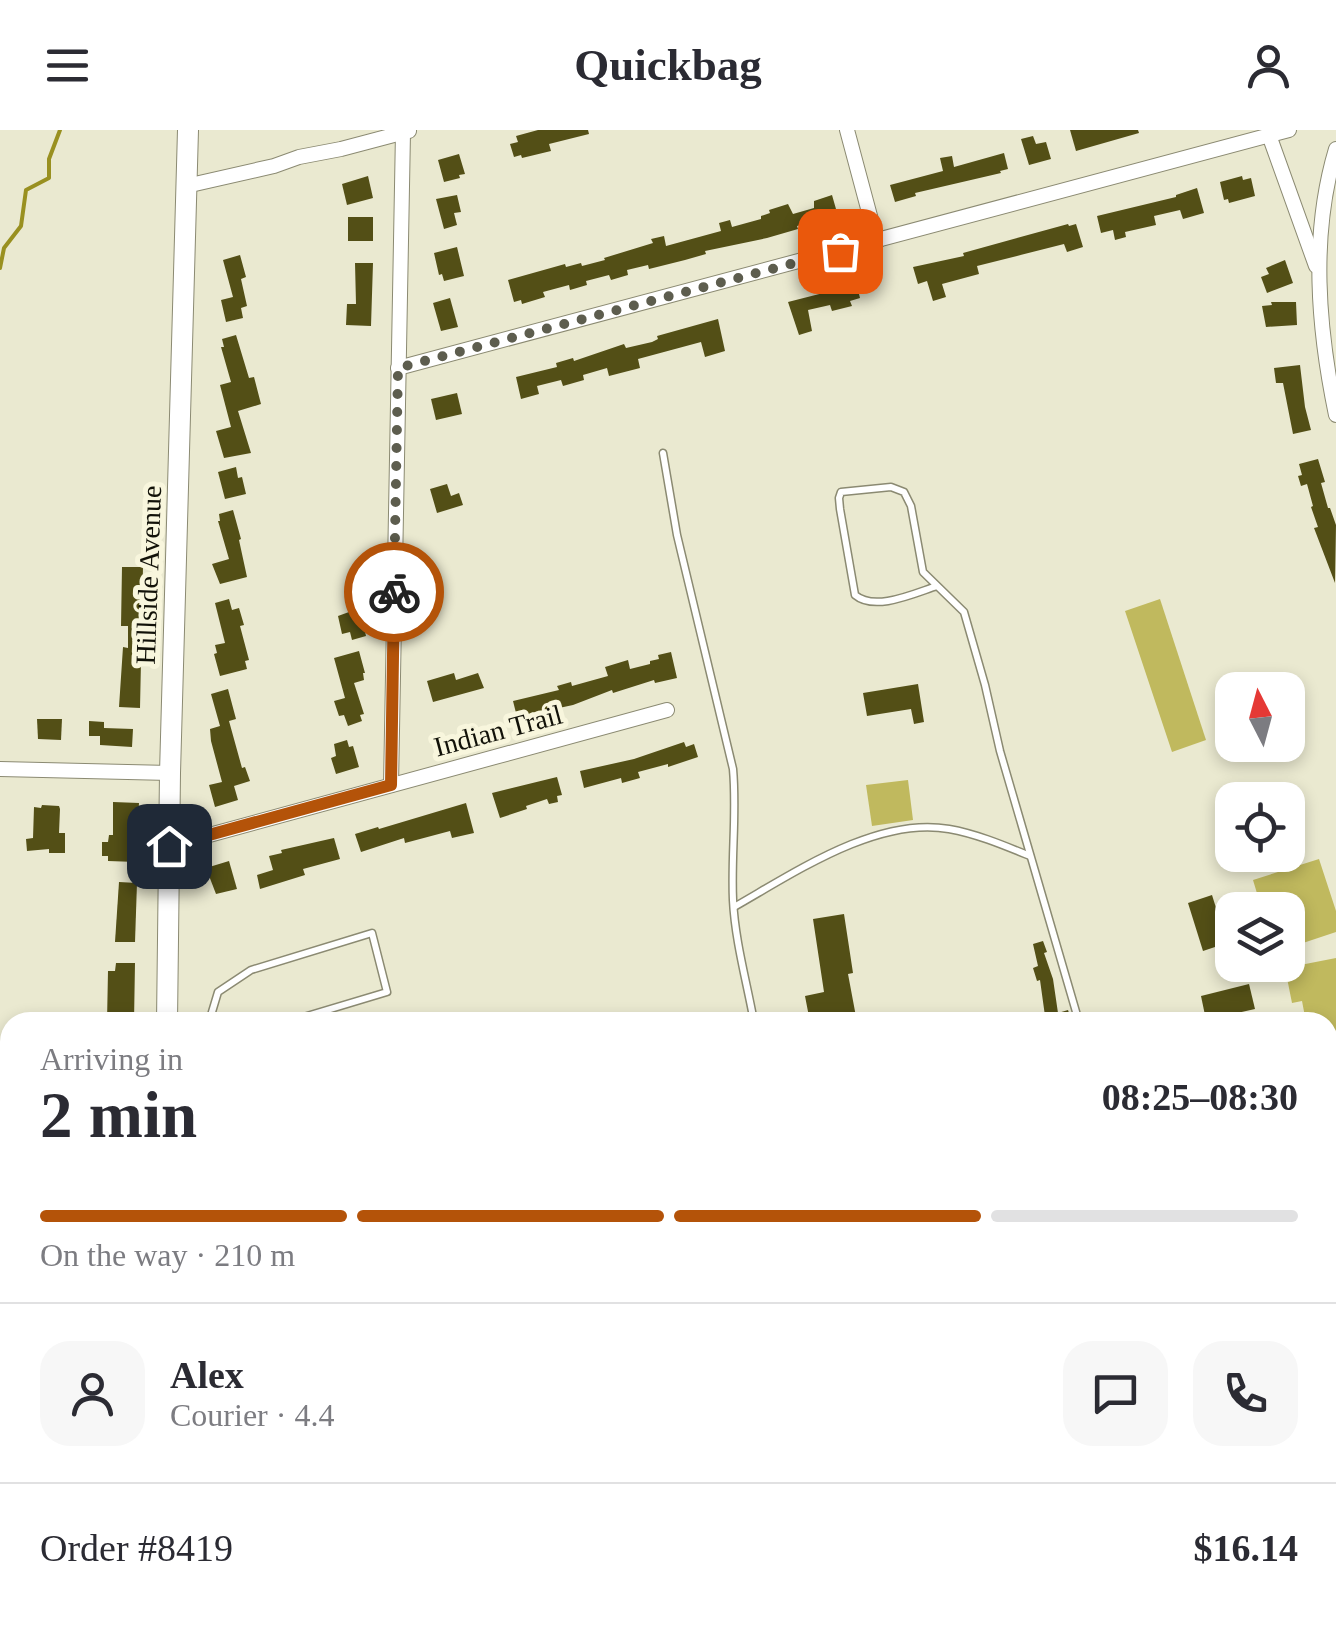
<!DOCTYPE html>
<meta charset="utf-8">
<style>
:root{--surface:#fff;--page:#f7f7f7;--text:#2b2b33;--muted:#7c7c81;--line:#e1e1e2;--accent:#b45309}
body{margin:0;font-family:Georgia,serif;background:var(--page);color:var(--text);height:100vh;display:flex;flex-direction:column;font-size:38px;white-space:nowrap}
*{box-sizing:border-box;margin:0}
p{font-size:32px;color:var(--muted)}
.icon{flex:none;width:55px;height:55px;fill:none;stroke:currentColor;stroke-width:2;stroke-linecap:round;stroke-linejoin:round}
.map{position:relative;flex:1;overflow:hidden}
.details{position:absolute;left:0px;top:882px;width:1338px;height:622px;display:flex;flex-direction:column;background:var(--surface);border-radius:30px 30px 0 0;box-shadow:0 5px 15px #0003}
.details>*{flex:none}
.needle{width:65px;rotate:354deg}
.buttons{position:absolute;left:1215px;top:542px;display:grid;gap:20px}
.buttons a{display:grid;place-items:center;width:90px;height:90px;border-radius:20px;background:var(--surface);box-shadow:0 5px 15px #0003;font-size:50px}
.pin{position:absolute;display:grid;place-items:center;width:85px;height:85px;color:#fff;margin:-42px;border-radius:20px;box-shadow:0 5px 15px #0006}
.courier{position:absolute;display:grid;place-items:center;width:100px;height:100px;margin:-50px;border:8px solid #b45309;border-radius:50%;background:#fff;color:#222;box-shadow:0 2px 12px #0007}
.summary em{font-style:normal;font-weight:700}
.summary div{display:flex;flex-direction:column-reverse}
.summary{display:flex;align-items:center;justify-content:space-between;height:170px;padding:0 40px}
h1{font-size:65px;font-weight:700;line-height:75px}
.bar{display:grid;grid-template-columns:repeat(4,1fr);gap:15px 10px;align-content:center;height:120px;padding:0 40px}
.bar i{height:12px;border-radius:8px;background:var(--line)}
.bar .active{background:var(--accent)}
.bar p{grid-column:span 4}
.line{display:flex;align-items:center;gap:25px;padding:0 40px;border-top:2px solid var(--line)}
.line div{flex:1}
.round{display:grid;place-items:center;flex:none;width:105px;height:105px;border-radius:30px;background:var(--page)}
header{display:flex;justify-content:space-between;align-items:center;height:130px;padding:0 40px;background:var(--surface);font-size:45px;font-weight:700}
.map>svg:first-child{display:block}
.green{fill:#c0b95e}
.lines{fill:none;stroke-linecap:round;stroke-linejoin:round}
.stream{stroke:#999020;stroke-width:4}
.building{fill:#534f16}
.lane-casing{stroke:#8b8a72;stroke-width:9}
.street-casing{stroke:#8b8a72;stroke-width:16}
.secondary-casing{stroke:#8b8a72;stroke-width:22}
.highway-casing{stroke:#fff;stroke-width:28}
.lane{stroke:#fff;stroke-width:6}
.street{stroke:#fff;stroke-width:14}
.secondary{stroke:#fff;stroke-width:20}
.highway{stroke:#e0d97b;stroke-width:25}
.done{stroke:#5d5d4e;stroke-width:10;stroke-dasharray:0 18}
.route{stroke:#b45309;stroke-width:12}
.labels{text-anchor:middle;stroke-width:10;stroke-linejoin:round;paint-order:stroke}
.street-label{font-size:28px;fill:#111108;stroke:#f8f6dd}
</style>
<header><svg class="icon" aria-label="menu" viewBox="0 0 24 24"><path d="M4 6h16M4 12h16M4 18h16"/></svg>Quickbag<svg class="icon" aria-label="person" viewBox="0 0 24 24"><circle cx="12" cy="8" r="4"/><path d="M4 21q1-7 8-7t8 7"/></svg></header>
<div class="map">
<svg width="1336" height="1504" viewBox="0 0 1336 1504">
<rect width="100%" height="100%" fill="#eae9d0"/>
<g class="green">
<polygon points="1160,469 1206,610 1172,622 1125,481"/>
<polygon points="908,650 913,690 872,696 866,655"/>
<polygon points="1319,729 1336,781 1336,802 1288,818 1288,780 1262,780 1253,750"/>
<polygon points="1336,828 1336,909 1328,911 1328,892 1306,892 1302,871 1292,873 1285,838"/>
</g>
<g class="lines">
<polyline class="stream" points="0,138 4,118 21,96 26,60 49,48 49,29 60,0"/>
</g>
<g class="building">
<polygon points="538,0 588,0 589,4 549,14 551,21 522,28 521,25 514,27 510,14 518,12 516,6"/>
<polygon points="1070,0 1138,0 1139,3 1076,21"/>
<polygon points="1033,6 1036,14 1046,12 1051,29 1029,35 1021,9"/>
<polygon points="1004,23 1008,39 1000,41 1001,43 915,63 916,66 895,72 890,55 943,41 940,28 952,26 954,37"/>
<polygon points="459,24 465,44 459,45 460,48 444,52 438,30"/>
<polygon points="368,46 373,68 347,75 342,54"/>
<polygon points="1242,46 1243,50 1251,48 1255,66 1229,73 1228,69 1224,70 1220,52"/>
<polygon points="1197,58 1204,83 1183,89 1180,80 1154,86 1156,95 1125,102 1126,107 1115,110 1113,100 1101,103 1097,86 1176,67 1176,65"/>
<polygon points="457,65 461,82 454,83 457,95 444,99 436,69"/>
<polygon points="832,65 838,86 797,96 798,99 767,108 705,121 706,124 685,130 649,139 648,135 627,140 628,145 611,150 609,145 586,151 587,155 570,160 569,155 543,162 545,167 522,174 521,170 514,172 508,150 565,134 566,137 581,133 582,136 605,130 604,128 653,113 651,109 664,106 666,116 721,101 719,93 730,90 732,97 761,89 761,86 770,83 769,80 788,74 793,84 814,78 814,71"/>
<rect x="348" y="87" width="25" height="24"/>
<polygon points="1068,94 1069,96 1076,94 1083,117 1067,122 1064,114 977,136 979,144 942,154 946,167 933,171 927,151 918,154 913,137 964,126 963,123"/>
<polygon points="457,117 464,146 444,151 442,144 439,145 434,123"/>
<polygon points="240,125 246,147 241,149 247,176 241,178 243,188 226,192 221,170 233,167 223,130"/>
<polygon points="1285,130 1293,153 1267,163 1261,147 1269,144 1266,138"/>
<polygon points="355,133 373,133 371,196 346,195 347,174 356,174"/>
<polygon points="856,152 860,168 850,171 852,176 832,181 830,175 808,180 812,201 799,205 788,172 835,160 834,158"/>
<polygon points="450,168 458,197 441,201 433,173"/>
<polygon points="1271,172 1296,172 1297,195 1266,197 1262,176 1272,175"/>
<polygon points="718,189 725,221 705,227 701,212 638,229 640,238 609,246 607,238 583,245 584,250 563,256 561,250 537,256 539,264 521,269 516,247 557,237 556,233 573,228 574,231 624,214 626,218 652,212 658,209 657,206"/>
<polygon points="236,205 249,248 254,247 261,274 238,281 251,323 224,328 216,301 231,297 220,255 231,252 221,217 224,217 222,209"/>
<polygon points="1300,235 1305,277 1311,300 1293,304 1283,253 1276,253 1274,238"/>
<polygon points="457,263 462,284 436,290 431,269"/>
<polygon points="1318,329 1325,352 1321,353 1328,378 1330,378 1336,395 1335,453 1314,398 1318,397 1311,377 1313,376 1307,354 1301,356 1298,346 1302,345 1299,334"/>
<polygon points="236,337 238,348 242,347 246,364 225,369 218,342"/>
<polygon points="447,354 451,366 459,363 463,375 437,383 430,359"/>
<polygon points="233,380 241,409 239,410 247,447 220,454 212,434 229,429 218,391 220,391 219,384"/>
<polygon points="122,437 143,437 140,578 119,577 123,517 128,518 128,496 121,496"/>
<polygon points="229,469 232,480 239,478 244,495 240,496 249,530 245,531 247,539 220,546 214,524 217,523 215,515 225,513 215,473"/>
<polygon points="360,478 366,506 352,510 350,502 342,504 338,486"/>
<polygon points="359,521 365,543 363,543 364,550 354,553 364,584 360,585 362,591 348,596 344,585 339,586 334,571 345,568 334,528"/>
<polygon points="671,522 677,548 655,553 654,550 613,563 612,560 573,575 517,587 513,571 559,560 557,556 571,552 572,556 608,546 605,537 628,530 630,539 650,534 650,531 659,529 658,525"/>
<polygon points="454,543 456,550 478,543 484,558 433,572 427,551"/>
<polygon points="918,554 924,592 914,594 911,579 867,586 863,563"/>
<polygon points="228,559 236,589 229,591 242,638 245,637 250,651 234,656 238,670 215,677 209,655 222,652 211,611 210,599 220,596 211,564"/>
<polygon points="37,589 62,589 61,610 38,609"/>
<polygon points="89,591 104,592 104,598 133,599 132,617 100,615 100,606 89,606"/>
<polygon points="347,610 349,617 353,616 359,637 336,644 331,628 336,626 334,614"/>
<polygon points="684,612 686,617 694,614 698,627 668,637 668,634 638,642 640,648 622,653 621,648 584,658 580,641 634,629"/>
<polygon points="557,647 562,665 557,666 558,672 549,674 547,669 526,676 527,679 500,688 492,663"/>
<polygon points="113,672 139,673 138,691 136,691 137,732 108,731 108,726 102,726 102,712 108,712 109,705 113,705"/>
<polygon points="466,673 474,703 452,708 450,701 405,713 404,708 361,722 355,704 378,697 379,699"/>
<polygon points="42,675 59,676 60,679 59,703 65,703 65,723 49,723 49,719 27,721 26,709 33,708 34,677 41,678"/>
<polygon points="334,708 340,729 303,739 305,745 260,759 257,745 273,740 269,726 282,723 281,720"/>
<polygon points="229,731 237,759 216,764 206,738"/>
<polygon points="119,752 137,753 135,812 115,812"/>
<polygon points="1212,765 1227,813 1203,821 1188,773"/>
<polygon points="844,784 853,843 848,844 857,892 810,892 805,866 824,862 813,789"/>
<polygon points="1043,811 1047,822 1044,823 1053,849 1058,883 1068,880 1072,892 1036,892 1036,889 1045,886 1040,850 1037,851 1033,838 1038,836 1033,814"/>
<polygon points="116,833 135,833 134,892 107,892 108,841 115,841"/>
<polygon points="1249,854 1255,879 1206,890 1201,866"/>
</g>
<g class="lines">
<defs>
<g id="lane">
<path d="M663 323 677 405 733 639C737 683 731 726 733 770 735 811 747 853 754 892"/>
<path d="M937 456C915 463 875 482 855 465L840 379 839 368 841 362 891 357 904 362 911 376 923 442 964 482 985 555 1000 621 1079 892"/>
<path d="M734 777C794 743 877 686 949 699 977 704 1003 715 1030 726"/>
<polyline points="209,892 218,862 251,840 372,803 387,862 287,892"/>
<path d="M0 932C14 943 9 952 0 965"/>
<polyline points="0,1170 10,1169"/>
<polyline points="451,1495 465,1495"/>
<polyline points="352,1499 352,1495"/>
</g>
<g id="street">
<polyline points="847,0 877,112"/>
<polyline points="1269,5 1316,136"/>
<path d="M1336 19C1310 106 1318 198 1336 285"/>
<polyline points="186,56 274,36 299,27 341,19 409,1"/>
<polyline points="398,238 1289,0"/>
<polyline points="0,639 170,643"/>
<polyline points="391,655 403,2"/>
<polyline points="169,716 667,580"/>
<polyline points="0,970 10,976"/>
<polyline points="1328,1044 1336,1042"/>
<polyline points="1328,1226 1336,1225"/>
<polyline points="1018,1495 1020,1504"/>
</g>
<g id="secondary">
<polyline points="167,892 170,643 188,0"/>
<polyline points="160,1495 160,1504"/>
</g>
<polyline id="highway" points="192,1495 209,1504"/>
</defs>
<use href="#lane" class="lane-casing"/>
<use href="#street" class="street-casing"/>
<use href="#secondary" class="secondary-casing"/>
<use href="#highway" class="highway-casing"/>
<use href="#lane" class="lane"/>
<use href="#street" class="street"/>
<use href="#secondary" class="secondary"/>
<use href="#highway" class="highway"/>
</g>
<g class="lines">
<polyline class="done" points="394,462 398,238 840,121"/>
<polyline class="route" points="169,716 391,655 394,462"/>
</g>
<g class="labels">
<g class="street-label">
<text transform="translate(148 445) rotate(-88)" y="10">Hillside Avenue</text>
<text transform="translate(498 600) rotate(-15)" y="10">Indian Trail</text>
</g>
</g>
</svg>
<div class="buttons">
<a><svg class="needle" viewBox="-14 -14 28 28"><path d="M0-13l5 13h-10z" fill="#e53935"/><path d="M0 13l5-13h-10z" fill="#7c7c81"/></svg></a>
<a><svg class="icon" aria-label="locate" viewBox="0 0 24 24"><circle cx="12" cy="12" r="6"/><path d="M12 2v4M12 18v4M2 12h4M18 12h4"/></svg></a>
<a><svg class="icon" aria-label="layers" viewBox="0 0 24 24"><path d="M12 4l9 5-9 5-9-5zM3 14l9 5 9-5"/></svg></a>
</div>
<div class="pin" style="left:840px;top:121px;background:#ea580c"><svg class="icon" aria-label="bag" viewBox="0 0 24 24"><path d="M5 8h14l-1 12H6zM9 8a3 3 0 0 1 6 0"/></svg></div>
<div class="pin" style="left:169px;top:716px;background:#1f2937"><svg class="icon" aria-label="home" viewBox="0 0 24 24"><path d="M3 11l9-7 9 7M6 9v11h12V9"/></svg></div>
<div class="courier" style="left:394px;top:462px"><svg class="icon" aria-label="bike" viewBox="0 0 24 24"><circle cx="6" cy="16" r="4"/><circle cx="18" cy="16" r="4"/><path d="M6 16l4-8h5l3 8M10 8l3 8H6M13 5h3"/></svg></div>
<section class="details">
<div class="summary"><div><h1>2 min</h1><p>Arriving in</p></div><em>08:25–08:30</em></div>
<div class="bar"><i class="active"></i><i class="active"></i><i class="active"></i><i></i><p>On the way · 210 m</p></div>
<div class="line" style="height:180px"><a class="round"><svg class="icon" aria-label="person" viewBox="0 0 24 24"><circle cx="12" cy="8" r="4"/><path d="M4 21q1-7 8-7t8 7"/></svg></a><div><b>Alex</b><p>Courier · 4.4</p></div><a class="round"><svg class="icon" aria-label="chat" viewBox="0 0 24 24"><path d="M4 5h16v11H9l-5 4z"/></svg></a><a class="round"><svg class="icon" aria-label="phone" viewBox="0 0 24 24"><path d="M5 4h4l2 5-3 2q2 4 5 5l2-3 5 2v4C11 20 4 13 5 4z"/></svg></a></div>
<div class="line" style="height:130px"><div>Order #8419</div><b>$16.14</b></div>
</section>
</div>
